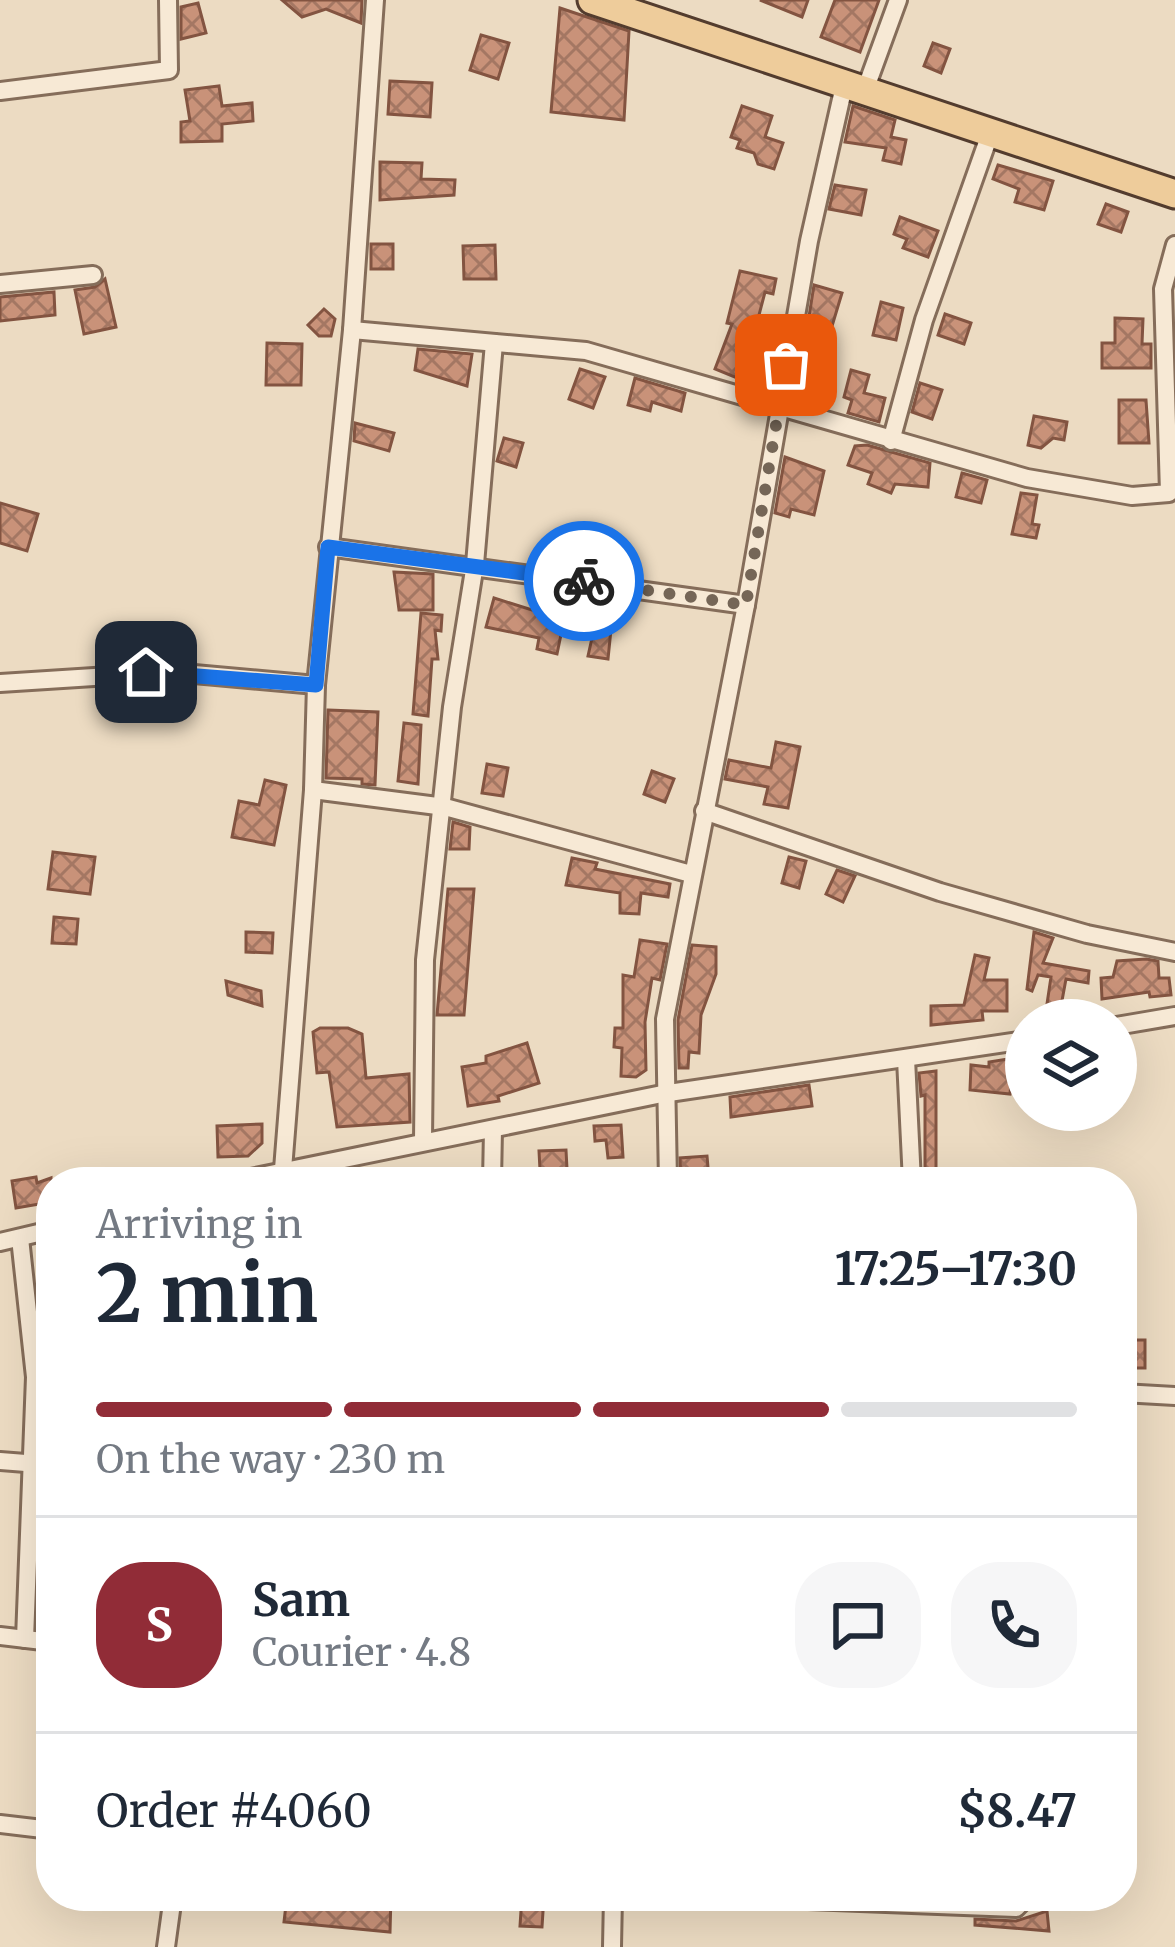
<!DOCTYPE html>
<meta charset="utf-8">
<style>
:root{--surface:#fff;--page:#f6f6f7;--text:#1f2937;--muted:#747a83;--line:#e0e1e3;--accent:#912c37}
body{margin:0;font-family:Merriweather,serif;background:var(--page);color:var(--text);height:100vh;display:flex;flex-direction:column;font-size:45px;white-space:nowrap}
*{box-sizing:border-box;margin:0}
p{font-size:39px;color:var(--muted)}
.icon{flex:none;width:66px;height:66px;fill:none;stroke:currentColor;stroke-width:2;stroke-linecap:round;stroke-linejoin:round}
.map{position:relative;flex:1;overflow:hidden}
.side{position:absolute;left:36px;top:1167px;width:1101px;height:744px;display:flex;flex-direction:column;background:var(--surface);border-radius:48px;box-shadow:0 12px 48px #0002}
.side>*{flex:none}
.buttons{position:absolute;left:1005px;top:999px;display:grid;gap:24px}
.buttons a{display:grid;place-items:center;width:132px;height:132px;border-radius:50%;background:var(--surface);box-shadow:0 12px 48px #0002;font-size:60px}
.pin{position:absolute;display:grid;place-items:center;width:102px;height:102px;color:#fff;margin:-51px;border-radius:24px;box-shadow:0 6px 18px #0006}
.courier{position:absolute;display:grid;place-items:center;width:120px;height:120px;margin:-60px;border:9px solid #1a73e8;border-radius:50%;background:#fff;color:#222;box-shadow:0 3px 15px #0007}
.overview em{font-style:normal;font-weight:700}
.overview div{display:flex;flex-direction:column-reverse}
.overview{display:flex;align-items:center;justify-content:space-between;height:204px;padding:0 60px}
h1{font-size:78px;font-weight:700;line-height:90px}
.bar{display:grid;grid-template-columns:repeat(4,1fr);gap:18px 12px;align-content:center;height:144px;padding:0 60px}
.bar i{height:15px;border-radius:9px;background:var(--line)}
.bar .selected{background:var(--accent)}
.bar p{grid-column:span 4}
.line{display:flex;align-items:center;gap:30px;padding:0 60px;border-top:3px solid var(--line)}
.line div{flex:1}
.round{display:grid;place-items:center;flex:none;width:126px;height:126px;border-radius:48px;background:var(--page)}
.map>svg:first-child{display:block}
.building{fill:url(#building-cross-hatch);stroke:#835441;stroke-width:3}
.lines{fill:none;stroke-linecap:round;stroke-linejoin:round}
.street-casing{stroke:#856d5a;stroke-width:22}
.primary-casing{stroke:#533c2e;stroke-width:33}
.street{stroke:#f7e9d5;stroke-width:16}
.primary{stroke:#eecc9b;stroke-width:27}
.done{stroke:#756657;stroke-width:12;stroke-dasharray:0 21.6}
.route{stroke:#1a73e8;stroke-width:15}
</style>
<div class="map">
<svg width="1175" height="1947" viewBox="0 0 1175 1947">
<defs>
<pattern id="building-cross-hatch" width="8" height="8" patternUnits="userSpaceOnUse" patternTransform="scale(3)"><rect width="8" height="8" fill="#c99279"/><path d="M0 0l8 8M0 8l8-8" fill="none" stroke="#a47763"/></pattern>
</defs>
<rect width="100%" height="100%" fill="#ecdbc2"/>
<g class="building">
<polygon points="282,0 362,0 361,23 326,9 302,17"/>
<polygon points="760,0 808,0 802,17"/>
<polygon points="835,0 879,0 860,52 821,37"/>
<polygon points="198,3 206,33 181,39 181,7"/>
<polygon points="560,8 629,31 624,120 551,112"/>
<polygon points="481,35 509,43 498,79 470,70"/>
<polygon points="933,43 950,49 941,73 924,66"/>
<polygon points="390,81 432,83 430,117 388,114"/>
<polygon points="219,86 222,106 252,103 253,121 222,124 222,141 181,142 181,122 190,121 185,90"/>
<polygon points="742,106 772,116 765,137 783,143 774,169 758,164 754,153 737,148 740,140 731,137"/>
<polygon points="853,106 895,120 891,137 906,140 901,164 883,160 886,148 845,142"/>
<polygon points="380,162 422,163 421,179 455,180 454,195 380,200"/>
<polygon points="998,165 1053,181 1044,210 1015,202 1019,189 993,179"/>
<polygon points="835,185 866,190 861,215 829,209"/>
<polygon points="1106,204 1128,212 1121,232 1098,224"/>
<polygon points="900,217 938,231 928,257 903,248 907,239 894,234"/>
<rect x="371" y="244" width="22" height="25"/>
<polygon points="495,245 496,279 464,279 463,246"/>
<polygon points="740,271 776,279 773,294 765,292 742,380 715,369 732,324 727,323"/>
<polygon points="105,279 116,327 84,334 75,290 95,287"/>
<polygon points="814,285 842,293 826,346 805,342"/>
<polygon points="54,292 55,315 0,321 0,297"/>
<polygon points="881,302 903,308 896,340 873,335"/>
<polygon points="324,309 335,319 331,336 319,336 308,325"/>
<polygon points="945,314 971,323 964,344 938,335"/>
<polygon points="1115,318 1143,319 1142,344 1151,344 1151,368 1102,368 1102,343 1115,343"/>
<polygon points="267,343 302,344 301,385 266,385"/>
<polygon points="418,349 472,354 467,386 415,370"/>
<polygon points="580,369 605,377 593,408 569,399"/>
<polygon points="851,370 869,375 864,393 885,398 879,422 848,413 852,400 844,397"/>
<polygon points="635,378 685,393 681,411 652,402 650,411 628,405"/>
<polygon points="920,383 942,390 932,419 912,412"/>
<polygon points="1119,400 1146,400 1149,443 1119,443"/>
<polygon points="1034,416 1067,422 1064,440 1053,438 1041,448 1028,445"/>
<polygon points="355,423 394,433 389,451 354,441"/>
<polygon points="504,438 523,443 516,467 497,461"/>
<polygon points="867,445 930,463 928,487 895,484 891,493 868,484 872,473 848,465 855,446"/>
<polygon points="785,457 824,471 814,515 791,509 789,517 775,513"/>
<polygon points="962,473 987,480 981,503 956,497"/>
<polygon points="1021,493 1037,495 1032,524 1039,525 1036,538 1012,534"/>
<polygon points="0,503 38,514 27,551 0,543"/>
<polygon points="394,572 433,574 433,610 399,610"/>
<polygon points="494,598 564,620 557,654 537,649 539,638 486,627"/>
<polygon points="601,598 614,600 608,659 588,656"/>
<polygon points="421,613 442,615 441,631 435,630 438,659 432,659 428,716 413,714"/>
<polygon points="328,710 378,712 375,785 362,784 362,779 326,778"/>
<polygon points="404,723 421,725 418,784 398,781"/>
<polygon points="776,742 800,747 788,808 764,804 768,787 725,779 729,760 771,768"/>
<polygon points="487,764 508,768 503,796 482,793"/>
<polygon points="652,771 674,779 665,802 644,794"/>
<polygon points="265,780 286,785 274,845 232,837 239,801 259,805"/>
<polygon points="453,822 470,827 469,849 450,849"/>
<polygon points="53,852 95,857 90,894 48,889"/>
<polygon points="789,857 806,861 799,888 782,883"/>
<polygon points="572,858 597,863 595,869 670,884 668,897 641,893 639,914 620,913 620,893 566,885"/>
<polygon points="837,870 855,876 843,902 826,894"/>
<polygon points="448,889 474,889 464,1015 437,1015"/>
<polygon points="54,917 78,919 76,944 52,943"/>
<polygon points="246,932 273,933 272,953 246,952"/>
<polygon points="1034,932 1053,938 1043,963 1089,971 1088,983 1066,979 1061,1006 1047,1004 1051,977 1038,975 1032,991 1027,989"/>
<polygon points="640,940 667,944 660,980 652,978 645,1022 646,1070 636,1077 621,1076 622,1048 614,1047 615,1028 623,1028 623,975 634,977"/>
<polygon points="692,945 716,947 716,974 701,1015 699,1053 689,1052 688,1068 679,1068 678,1020"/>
<polygon points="975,955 989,958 984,980 1007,980 1007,1011 982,1011 983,1020 931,1025 931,1006 964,1005"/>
<polygon points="1146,959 1158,961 1159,978 1169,978 1171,995 1150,997 1149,992 1102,999 1101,978 1113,977 1117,961"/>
<polygon points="226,981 261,991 262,1006 228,995"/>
<polygon points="320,1028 348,1028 362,1034 366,1078 409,1074 410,1122 337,1127 329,1072 317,1073 313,1032"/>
<polygon points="527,1043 539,1083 498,1096 499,1101 468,1106 462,1067 486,1063 486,1056"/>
<polygon points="1014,1058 1013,1065 1026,1064 1026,1083 1011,1083 1010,1094 970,1090 971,1065 989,1067 989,1062"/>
<polygon points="936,1071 936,1177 925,1178 925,1095 921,1096 919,1073"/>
<polygon points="809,1085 812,1106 731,1117 730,1097"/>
<polygon points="262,1124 262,1143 248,1156 218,1157 217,1126"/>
<polygon points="621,1125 623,1157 608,1158 606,1140 595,1141 594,1126"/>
<polygon points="566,1150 567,1169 540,1170 539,1151"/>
<polygon points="707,1156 709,1179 681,1181 680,1158"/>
<polygon points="36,1177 37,1183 51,1178 51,1202 16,1208 12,1181"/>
<rect x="1123" y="1340" width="22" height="28"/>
<polygon points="287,1896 391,1896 390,1932 284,1922"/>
<polygon points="522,1896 544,1896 542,1927 520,1926"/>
<polygon points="1047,1911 1049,1931 975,1925 975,1919 1016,1921"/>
</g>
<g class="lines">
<defs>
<g id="street">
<polyline points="0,91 169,70 168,0"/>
<polyline points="864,93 898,0"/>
<polyline points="0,284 93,275"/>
<polyline points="352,330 586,351 1027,478 1132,496 1169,493 1163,289 1175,245"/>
<polyline points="891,441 924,320 990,134"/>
<polyline points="328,547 746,605"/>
<polyline points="0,683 172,672 316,685"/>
<polyline points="313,790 445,807 691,874"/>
<polyline points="704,811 940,892 1087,934 1175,952"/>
<polyline points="1116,1026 1175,1016"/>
<polyline points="906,1059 912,1182"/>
<polyline points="423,1140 425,960 452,707 475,564 494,343"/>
<polyline points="231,1182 662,1094 1026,1040"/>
<polyline points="282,1182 313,790 316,685 352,330 375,0"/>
<polyline points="492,1182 493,1129"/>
<polyline points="668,1182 665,1019 746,605 809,241 844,86"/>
<polyline points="20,1238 35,1377 25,1639"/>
<polyline points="0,1242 51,1230"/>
<polyline points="1122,1393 1175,1396"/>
<polyline points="0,1461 51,1465"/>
<polyline points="0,1636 51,1642"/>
<polyline points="0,1824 51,1830"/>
<polyline points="707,1896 1016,1908 1028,1896"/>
<polyline points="166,1947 173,1896"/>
<polyline points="612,1947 613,1896"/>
</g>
<polyline id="primary" points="592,0 1175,194"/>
</defs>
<use href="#street" class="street-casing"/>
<use href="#primary" class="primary-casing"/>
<use href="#street" class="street"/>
<use href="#primary" class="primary"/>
</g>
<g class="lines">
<polyline class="done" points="584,581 746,605 786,365"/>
<polyline class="route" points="146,672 316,685 328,547 584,581"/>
</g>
</svg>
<div class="buttons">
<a><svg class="icon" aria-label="layers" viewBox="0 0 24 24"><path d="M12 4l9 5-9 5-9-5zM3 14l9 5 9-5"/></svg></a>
</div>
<div class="pin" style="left:786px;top:365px;background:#ea580c"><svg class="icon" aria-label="bag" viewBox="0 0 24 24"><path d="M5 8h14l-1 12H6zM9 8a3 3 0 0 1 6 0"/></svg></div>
<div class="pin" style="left:146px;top:672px;background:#1f2937"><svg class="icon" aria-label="home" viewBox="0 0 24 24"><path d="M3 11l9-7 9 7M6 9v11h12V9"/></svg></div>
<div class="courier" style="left:584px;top:581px"><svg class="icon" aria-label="bike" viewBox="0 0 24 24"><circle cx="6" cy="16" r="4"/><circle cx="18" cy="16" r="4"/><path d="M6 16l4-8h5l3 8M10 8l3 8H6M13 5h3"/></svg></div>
<section class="side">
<div class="overview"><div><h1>2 min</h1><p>Arriving in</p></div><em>17:25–17:30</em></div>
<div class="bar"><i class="selected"></i><i class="selected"></i><i class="selected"></i><i></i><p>On the way · 230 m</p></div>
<div class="line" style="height:216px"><b class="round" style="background:var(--accent);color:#fff">S</b><div><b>Sam</b><p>Courier · 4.8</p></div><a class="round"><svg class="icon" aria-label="chat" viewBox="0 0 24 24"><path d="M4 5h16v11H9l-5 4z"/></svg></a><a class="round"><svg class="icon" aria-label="phone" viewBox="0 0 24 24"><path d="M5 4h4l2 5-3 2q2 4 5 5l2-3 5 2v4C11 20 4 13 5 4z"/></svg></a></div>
<div class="line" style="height:156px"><div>Order #4060</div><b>$8.47</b></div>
</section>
</div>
